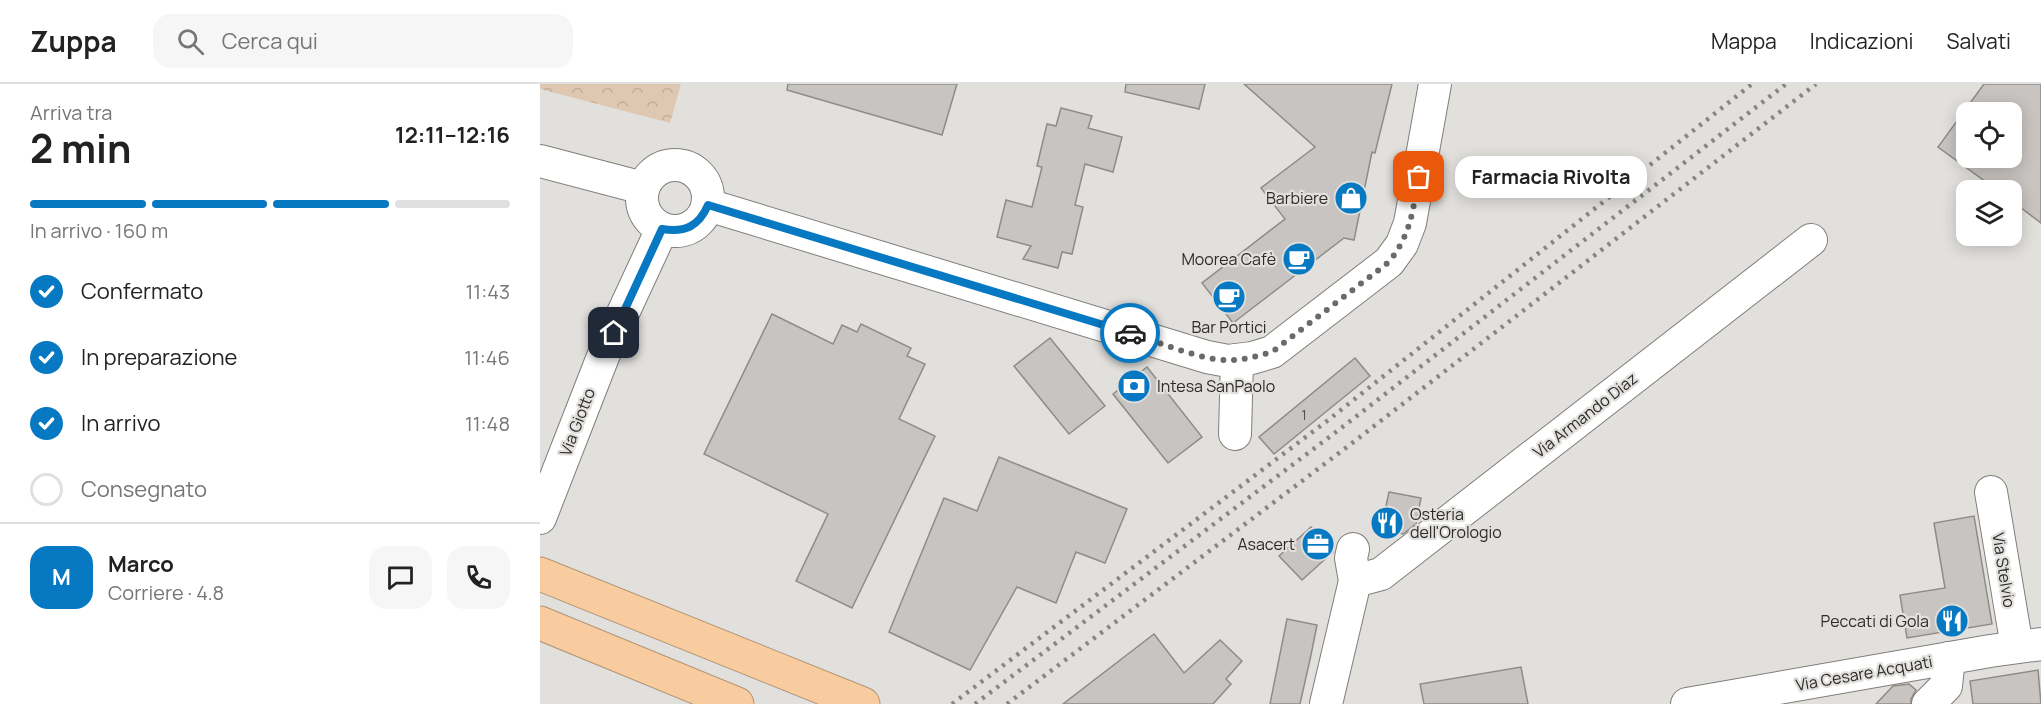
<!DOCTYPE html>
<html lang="it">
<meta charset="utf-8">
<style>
:root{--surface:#fff;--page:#f6f6f6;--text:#222;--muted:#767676;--line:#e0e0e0;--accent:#0778c2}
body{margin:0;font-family:Manrope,sans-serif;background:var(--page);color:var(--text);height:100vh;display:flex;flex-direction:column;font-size:22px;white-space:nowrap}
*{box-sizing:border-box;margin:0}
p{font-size:20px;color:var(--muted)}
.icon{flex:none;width:33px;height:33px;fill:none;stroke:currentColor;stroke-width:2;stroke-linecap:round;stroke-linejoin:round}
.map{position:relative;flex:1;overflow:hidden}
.details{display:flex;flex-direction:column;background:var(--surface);width:540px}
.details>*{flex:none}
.fabs{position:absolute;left:1416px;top:18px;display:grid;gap:12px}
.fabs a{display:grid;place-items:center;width:66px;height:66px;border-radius:12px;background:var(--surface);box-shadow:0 3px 15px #0003;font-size:30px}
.pin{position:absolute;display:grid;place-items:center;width:51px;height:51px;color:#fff;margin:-26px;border-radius:12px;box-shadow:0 3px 9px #0006}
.courier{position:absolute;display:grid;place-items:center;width:60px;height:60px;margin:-30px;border:4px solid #0778c2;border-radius:50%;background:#fff;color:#222;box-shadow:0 2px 8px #0007}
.bubble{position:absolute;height:42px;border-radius:18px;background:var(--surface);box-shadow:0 3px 15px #0003;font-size:20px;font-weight:700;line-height:42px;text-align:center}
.summary em{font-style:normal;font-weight:700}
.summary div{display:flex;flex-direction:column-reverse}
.summary{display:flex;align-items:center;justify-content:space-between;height:102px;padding:0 30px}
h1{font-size:39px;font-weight:700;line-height:45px}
.bar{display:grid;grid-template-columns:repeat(4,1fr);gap:9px 6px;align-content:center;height:72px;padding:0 30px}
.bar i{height:8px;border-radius:4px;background:var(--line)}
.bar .on{background:var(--accent)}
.bar p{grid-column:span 4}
.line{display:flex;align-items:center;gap:15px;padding:0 30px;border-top:2px solid var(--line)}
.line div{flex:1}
.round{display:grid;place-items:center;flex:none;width:63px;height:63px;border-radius:18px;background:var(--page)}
ol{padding:0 30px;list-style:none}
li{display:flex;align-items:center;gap:18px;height:66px}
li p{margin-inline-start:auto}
li .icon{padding:6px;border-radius:50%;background:var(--accent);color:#fff;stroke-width:4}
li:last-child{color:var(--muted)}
li i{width:33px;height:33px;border:3px solid var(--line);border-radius:50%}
header{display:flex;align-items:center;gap:36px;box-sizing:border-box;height:84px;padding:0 30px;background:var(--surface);border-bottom:2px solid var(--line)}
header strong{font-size:28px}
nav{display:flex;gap:33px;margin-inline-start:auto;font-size:21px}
.search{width:420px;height:54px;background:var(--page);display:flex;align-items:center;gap:15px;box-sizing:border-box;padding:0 21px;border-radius:18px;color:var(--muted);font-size:22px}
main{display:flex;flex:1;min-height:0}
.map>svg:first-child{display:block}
.forest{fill:url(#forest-crowns)}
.building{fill:#c7c4c2;stroke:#8e8c89;stroke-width:1.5;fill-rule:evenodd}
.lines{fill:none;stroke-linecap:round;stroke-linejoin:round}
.minor-casing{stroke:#807e7b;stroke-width:34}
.highway-casing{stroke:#b19476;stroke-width:35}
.minor{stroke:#fff;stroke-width:32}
.highway{stroke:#f8cc9f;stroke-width:33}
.rail{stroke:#888684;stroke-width:4.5;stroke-dasharray:3 6;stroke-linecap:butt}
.done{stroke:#6c6a69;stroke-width:6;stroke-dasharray:0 10.8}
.route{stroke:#0778c2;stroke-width:8}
.labels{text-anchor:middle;stroke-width:4.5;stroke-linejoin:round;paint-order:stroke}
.number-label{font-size:14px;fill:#535150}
.poi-label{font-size:16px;fill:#2c2b2a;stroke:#e2e0dd;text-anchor:end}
.street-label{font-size:16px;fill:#2c2b2a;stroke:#e2e0dd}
</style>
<header>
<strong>Zuppa</strong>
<div class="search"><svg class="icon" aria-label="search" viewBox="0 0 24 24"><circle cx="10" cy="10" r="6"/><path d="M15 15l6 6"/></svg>Cerca qui</div>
<nav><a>Mappa</a><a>Indicazioni</a><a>Salvati</a></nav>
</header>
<main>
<section class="details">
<div class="summary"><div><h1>2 min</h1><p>Arriva tra</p></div><em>12:11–12:16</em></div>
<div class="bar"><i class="on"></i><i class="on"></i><i class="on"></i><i></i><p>In arrivo · 160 m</p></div>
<ol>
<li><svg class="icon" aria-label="check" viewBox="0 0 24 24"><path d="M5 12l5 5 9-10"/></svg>Confermato<p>11:43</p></li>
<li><svg class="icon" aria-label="check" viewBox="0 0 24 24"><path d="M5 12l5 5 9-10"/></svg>In preparazione<p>11:46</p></li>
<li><svg class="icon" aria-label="check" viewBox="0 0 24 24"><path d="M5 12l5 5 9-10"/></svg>In arrivo<p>11:48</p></li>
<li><i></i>Consegnato</li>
</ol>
<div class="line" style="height:108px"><b class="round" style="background:var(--accent);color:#fff">M</b><div><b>Marco</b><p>Corriere · 4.8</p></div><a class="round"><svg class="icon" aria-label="chat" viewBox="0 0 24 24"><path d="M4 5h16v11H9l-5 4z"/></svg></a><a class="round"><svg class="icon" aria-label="phone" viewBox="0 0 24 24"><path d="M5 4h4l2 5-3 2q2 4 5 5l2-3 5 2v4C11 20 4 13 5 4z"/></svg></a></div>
</section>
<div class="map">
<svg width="1501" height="620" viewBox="0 0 1501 620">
<defs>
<pattern id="forest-crowns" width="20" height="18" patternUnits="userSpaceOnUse" patternTransform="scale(1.5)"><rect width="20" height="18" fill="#dfc8b1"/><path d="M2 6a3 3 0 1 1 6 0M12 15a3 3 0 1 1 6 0" fill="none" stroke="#c0ac98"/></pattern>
</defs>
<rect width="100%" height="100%" fill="#e2e0dd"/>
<polygon class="forest" points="0,0 141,0 130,39 0,5"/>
<g class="building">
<polygon points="248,0 417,0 402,51 247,6"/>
<polygon points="586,0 665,0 659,25 585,8"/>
<polygon points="704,0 852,0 835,69 832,68 814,156 804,154 693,239 662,199 745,135 721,104 775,63"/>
<path d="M1444 0H1501V139L1472 117V106H1457L1398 63ZM1426 28H1472V74H1426Z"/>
<polygon points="521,24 552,32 548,44 582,53 573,88 545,80 535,121 543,123 532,170 522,168 518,184 483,175 491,162 457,153 466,116 492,123 502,83 497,82 507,40 516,42"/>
<polygon points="232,230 293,260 302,241 317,248 321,240 371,264 367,272 385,280 359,335 395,352 312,524 256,497 288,430 164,370"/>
<polygon points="510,254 565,322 529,350 474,282"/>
<polygon points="815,274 830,292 734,370 719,353"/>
<polygon points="607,283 662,353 628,379 573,310"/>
<polygon points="459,373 587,425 565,479 536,468 516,519 477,503 430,586 349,548 404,414 437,427"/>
<polygon points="849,408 881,414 876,440 863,450 841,445"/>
<polygon points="1434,432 1452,540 1367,554 1360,511 1405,504 1394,439"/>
<polygon points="771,443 793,468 762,496 739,472"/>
<polygon points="747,535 777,541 771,571 760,620 730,620"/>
<polygon points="614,550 644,589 680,556 702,577 686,595 691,600 673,620 523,620"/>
<polygon points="981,583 988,620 884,620 880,600"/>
<polygon points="1498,586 1501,620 1433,620 1430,597"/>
<polygon points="1369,600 1376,606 1371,615 1371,620 1336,620 1353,602"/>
</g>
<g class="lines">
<defs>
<g id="minor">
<polyline points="0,77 103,104"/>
<circle cx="135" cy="114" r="33"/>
<polyline points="168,121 667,273 688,277 712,274 732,268 849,178 862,160 870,139 895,0"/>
<polyline points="695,350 697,276"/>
<polyline points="1451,408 1477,563"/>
<polyline points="0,434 64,270 122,145"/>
<polyline points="815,497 841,490 1271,156"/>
<polyline points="786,620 815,497 811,474 813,465"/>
<polyline points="1147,620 1450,567 1501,560"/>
<polyline points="1388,620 1406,602 1409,574"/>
</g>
<g id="highway">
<polyline points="0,490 323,620"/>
<polyline points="0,539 197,620"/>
</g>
</defs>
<use href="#minor" class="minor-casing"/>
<use href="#highway" class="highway-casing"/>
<use href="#minor" class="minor"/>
<use href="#highway" class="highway"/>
<g class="rail">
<polyline points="412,620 787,337 1212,0"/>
<polyline points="435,620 796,348 1246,0"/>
<polyline points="467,620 807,363 1276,0"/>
</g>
</g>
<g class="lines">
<path class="done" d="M590 249C615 257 666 278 690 276 705 276 718 272 732 268L849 178C872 148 872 128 879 93"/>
<path class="route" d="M74 249 122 145C145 149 159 142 168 121L590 249"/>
</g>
<defs>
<symbol id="shop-disc" viewBox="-11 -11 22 22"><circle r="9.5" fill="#0778c2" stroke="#e2e0dd"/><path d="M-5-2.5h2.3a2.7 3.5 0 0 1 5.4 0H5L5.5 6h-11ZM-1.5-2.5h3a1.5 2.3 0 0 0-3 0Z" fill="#fff"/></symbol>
<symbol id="cafe-disc" viewBox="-11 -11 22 22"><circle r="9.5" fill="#0778c2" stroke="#e2e0dd"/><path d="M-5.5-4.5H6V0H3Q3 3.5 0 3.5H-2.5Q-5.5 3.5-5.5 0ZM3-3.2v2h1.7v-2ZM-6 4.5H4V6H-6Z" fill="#fff"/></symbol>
<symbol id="bank-disc" viewBox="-11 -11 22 22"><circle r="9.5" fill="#0778c2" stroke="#e2e0dd"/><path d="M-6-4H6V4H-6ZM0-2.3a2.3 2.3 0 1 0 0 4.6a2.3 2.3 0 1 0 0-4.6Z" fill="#fff"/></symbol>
<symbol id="restaurant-disc" viewBox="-11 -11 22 22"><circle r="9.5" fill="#0778c2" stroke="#e2e0dd"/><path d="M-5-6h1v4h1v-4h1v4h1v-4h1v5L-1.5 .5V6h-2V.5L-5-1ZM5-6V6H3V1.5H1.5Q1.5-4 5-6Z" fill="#fff"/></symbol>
<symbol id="office-disc" viewBox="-11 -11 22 22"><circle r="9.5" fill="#0778c2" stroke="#e2e0dd"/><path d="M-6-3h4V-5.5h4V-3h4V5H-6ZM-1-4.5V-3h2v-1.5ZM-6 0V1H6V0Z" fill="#fff"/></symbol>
</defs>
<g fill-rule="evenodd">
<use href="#shop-disc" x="792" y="95" width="38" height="38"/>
<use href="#cafe-disc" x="740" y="156" width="38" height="38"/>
<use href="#cafe-disc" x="670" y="194" width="38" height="38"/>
<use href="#bank-disc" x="575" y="283" width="38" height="38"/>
<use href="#restaurant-disc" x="828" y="420" width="38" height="38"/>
<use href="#office-disc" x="759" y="441" width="38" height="38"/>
<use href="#restaurant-disc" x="1393" y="518" width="38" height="38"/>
</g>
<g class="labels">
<g class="number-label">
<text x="764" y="336">1</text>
</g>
<g class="poi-label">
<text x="788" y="120">Barbiere</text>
<text x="736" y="181">Moorea Cafè</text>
<text x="689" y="249" text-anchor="middle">Bar Portici</text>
<text x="617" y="308" text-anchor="start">Intesa SanPaolo</text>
<text x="870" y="436" text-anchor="start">Osteria<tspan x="870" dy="18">dell'Orologio</tspan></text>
<text x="755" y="466">Asacert</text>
<text x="1389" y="543">Peccati di Gola</text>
</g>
<g class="street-label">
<text transform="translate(1045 331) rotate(-38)" y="6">Via Armando Diaz</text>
<text transform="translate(37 338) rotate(-69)" y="6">Via Giotto</text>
<text transform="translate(1464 486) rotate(81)" y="6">Via Stelvio</text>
<text transform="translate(1324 589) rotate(-10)" y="6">Via Cesare Acquati</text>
</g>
</g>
</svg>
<div class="fabs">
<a><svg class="icon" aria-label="locate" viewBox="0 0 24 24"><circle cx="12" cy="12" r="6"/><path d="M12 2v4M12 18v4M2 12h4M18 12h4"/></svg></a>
<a><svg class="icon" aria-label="layers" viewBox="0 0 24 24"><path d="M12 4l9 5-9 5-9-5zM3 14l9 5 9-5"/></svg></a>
</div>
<div class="pin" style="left:879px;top:93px;background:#ea580c"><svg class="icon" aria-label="bag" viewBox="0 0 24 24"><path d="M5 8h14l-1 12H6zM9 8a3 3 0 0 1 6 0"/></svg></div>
<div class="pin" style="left:74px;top:249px;background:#1f2937"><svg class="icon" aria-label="home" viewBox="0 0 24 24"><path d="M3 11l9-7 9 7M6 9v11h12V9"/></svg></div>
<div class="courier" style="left:590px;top:249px"><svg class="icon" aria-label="car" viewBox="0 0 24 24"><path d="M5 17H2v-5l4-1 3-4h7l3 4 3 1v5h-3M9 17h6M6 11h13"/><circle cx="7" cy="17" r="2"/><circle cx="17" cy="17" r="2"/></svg></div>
<div class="bubble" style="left:915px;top:72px;width:192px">Farmacia Rivolta</div>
</div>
</main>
